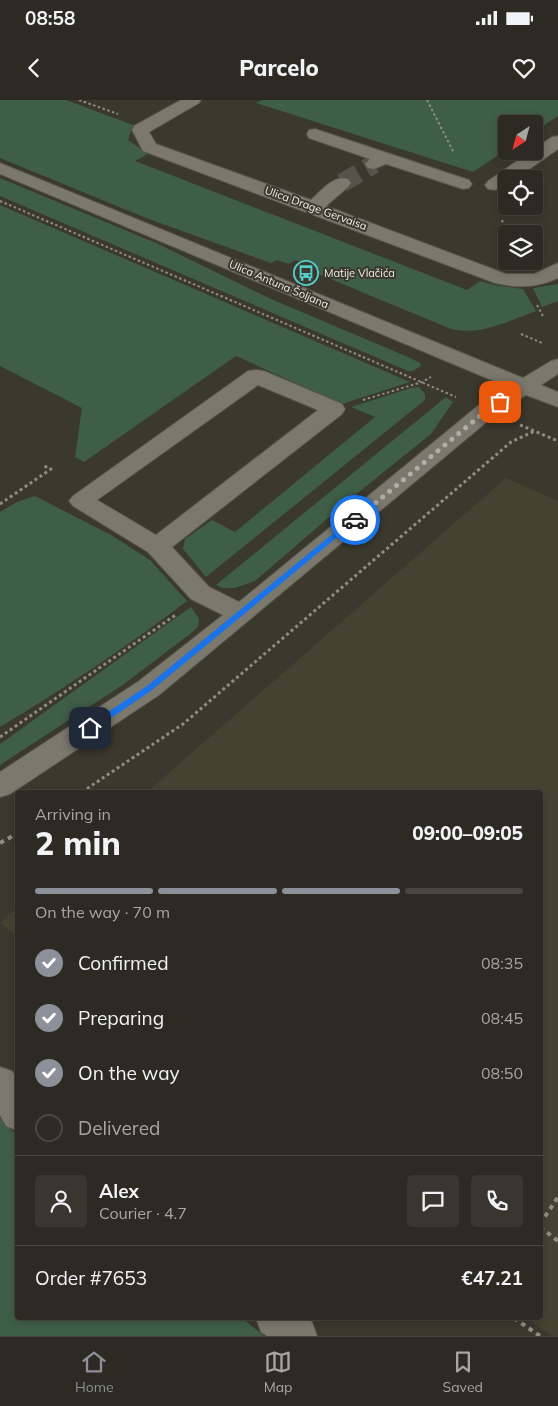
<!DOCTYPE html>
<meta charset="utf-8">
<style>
:root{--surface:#2c2a22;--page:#38362f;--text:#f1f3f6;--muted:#a6a7a5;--line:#484640;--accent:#8c9099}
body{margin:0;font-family:Mulish,sans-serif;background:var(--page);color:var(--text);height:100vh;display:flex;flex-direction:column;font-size:19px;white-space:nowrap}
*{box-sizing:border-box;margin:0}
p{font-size:16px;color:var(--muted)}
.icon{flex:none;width:28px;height:28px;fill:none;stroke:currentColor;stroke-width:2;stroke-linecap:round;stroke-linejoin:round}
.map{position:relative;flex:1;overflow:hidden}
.panel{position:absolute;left:15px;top:690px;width:528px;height:530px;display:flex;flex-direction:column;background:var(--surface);border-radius:5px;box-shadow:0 2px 8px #0003,0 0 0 1px var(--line)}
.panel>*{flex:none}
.needle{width:32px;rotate:216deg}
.controls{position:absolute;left:498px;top:15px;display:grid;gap:10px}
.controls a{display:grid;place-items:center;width:45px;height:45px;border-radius:5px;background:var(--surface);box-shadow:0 2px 8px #0003,0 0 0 1px var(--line);font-size:25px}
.pin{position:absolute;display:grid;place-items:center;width:42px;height:42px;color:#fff;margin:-21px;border-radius:10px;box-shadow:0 2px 8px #0006}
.courier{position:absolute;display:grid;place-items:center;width:50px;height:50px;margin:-25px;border:4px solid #1a73e8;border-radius:50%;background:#fff;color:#222;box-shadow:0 1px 6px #0007}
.summary em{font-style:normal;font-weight:800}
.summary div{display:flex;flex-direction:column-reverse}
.summary{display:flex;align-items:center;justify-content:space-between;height:85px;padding:0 20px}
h1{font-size:32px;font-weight:800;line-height:38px}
.bar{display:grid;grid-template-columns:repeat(4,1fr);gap:8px 5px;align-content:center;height:60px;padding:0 20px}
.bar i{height:6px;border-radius:4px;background:var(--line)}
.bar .current{background:var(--accent)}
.bar p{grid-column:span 4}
.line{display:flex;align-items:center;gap:12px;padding:0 20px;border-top:1px solid var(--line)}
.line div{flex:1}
.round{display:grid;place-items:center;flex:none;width:52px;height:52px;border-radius:5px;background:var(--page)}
ol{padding:0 20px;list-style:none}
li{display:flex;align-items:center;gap:15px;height:55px}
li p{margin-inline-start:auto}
li .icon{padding:5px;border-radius:50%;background:var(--accent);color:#fff;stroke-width:4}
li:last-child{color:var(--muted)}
li i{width:28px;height:28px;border:2px solid var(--line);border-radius:50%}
.status{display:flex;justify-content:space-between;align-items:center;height:35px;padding:0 25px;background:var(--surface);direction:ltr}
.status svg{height:14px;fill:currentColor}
header{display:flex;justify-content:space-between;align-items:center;height:65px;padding:0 20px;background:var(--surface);font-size:22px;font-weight:800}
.dock{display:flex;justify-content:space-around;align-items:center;height:70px;border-top:1px solid var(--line);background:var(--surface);font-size:14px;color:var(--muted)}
.dock a{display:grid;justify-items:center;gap:2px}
.dock .current{color:var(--accent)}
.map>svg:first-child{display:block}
.built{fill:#464232}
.green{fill:#3f5e47}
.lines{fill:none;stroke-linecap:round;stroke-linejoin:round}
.minor-tunnel{stroke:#56534a;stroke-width:19;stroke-dasharray:19 9;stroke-linecap:butt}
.minor-casing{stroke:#57554c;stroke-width:2}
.path-far2{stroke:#8f8c84;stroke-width:2;stroke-dasharray:2.5 2.5;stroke-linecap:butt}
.path-far1{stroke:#8f8c84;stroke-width:3;stroke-dasharray:3 3;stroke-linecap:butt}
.path{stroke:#8f8c84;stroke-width:4;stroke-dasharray:4.5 4.5;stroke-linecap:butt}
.minor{fill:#7b786d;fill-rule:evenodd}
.route{fill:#1a73e8}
.done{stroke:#b0aea6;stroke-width:5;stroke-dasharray:0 9}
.labels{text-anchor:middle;stroke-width:4;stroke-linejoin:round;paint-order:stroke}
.far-street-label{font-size:11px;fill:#efede7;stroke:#3b382e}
.far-poi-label{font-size:11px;fill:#efede7;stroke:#3b382e;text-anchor:start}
</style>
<div class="status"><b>08:58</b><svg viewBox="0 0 49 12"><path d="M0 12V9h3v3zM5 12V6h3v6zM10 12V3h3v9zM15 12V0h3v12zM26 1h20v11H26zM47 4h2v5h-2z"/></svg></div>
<header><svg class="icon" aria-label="back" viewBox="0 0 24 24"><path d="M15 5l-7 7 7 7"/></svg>Parcelo<svg class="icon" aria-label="heart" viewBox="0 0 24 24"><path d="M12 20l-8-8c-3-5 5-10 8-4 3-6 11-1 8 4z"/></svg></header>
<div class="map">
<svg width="558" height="1236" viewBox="0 0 558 1236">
<rect width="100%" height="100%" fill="#3b382e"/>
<g class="built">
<polygon points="506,378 558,401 558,1236 552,1236 526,1218 540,1218 540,692 147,692"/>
<polygon points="17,807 17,836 0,823"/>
</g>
<g class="green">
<path d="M0 0H66L133 25 128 40 148 54 135 61 467 190 480 181 494 185 523 189 536 211C508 221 480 236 451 229L316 173 320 169 296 160 289 164 277 160 271 163 146 118 0 58Z"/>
<polygon points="262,0 558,0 558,16 534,32 534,24 506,24 506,50 473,72 256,3"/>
<polygon points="0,78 156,143 271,199 408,257 420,263 421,266 413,271 408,271 0,96"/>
<polygon points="0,105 410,282 342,304 236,256 84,362 75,357 82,308 0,266"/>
<polygon points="558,184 558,201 542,207 533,188"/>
<polygon points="419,287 425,294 425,300 206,477 183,449 185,439 212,420 235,432 375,317 351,307 411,288"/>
<polygon points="446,297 453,302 431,334 349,400 255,481 235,488 223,488 216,485"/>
<path d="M35 396 111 435 150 460 187 501C128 546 65 588 0 627V412L17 402Z"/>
<polygon points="191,507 199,519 198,527 190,534 124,584 0,665 0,644"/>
<polygon points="0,1018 17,1036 18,1218 242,1218 264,1236 0,1236"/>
</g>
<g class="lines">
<polyline class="minor-tunnel" points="342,83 374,64"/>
<defs>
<g id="minor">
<path d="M181 0H201L199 3 149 32 156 44 311 100C321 91 333 75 348 79L351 83 348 87 326 106 506 174H534L558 163V178C538 188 516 188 495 183L143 51 132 30 134 26Z"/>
<polygon points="315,29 469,80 472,84 469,88 463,89 386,64 374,69 368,68 365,64 370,59 309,38 307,34 309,30"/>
<path d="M558 36V49L515 79H506V85C500 89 496 91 488 89L485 85 488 81 552 37Z"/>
<path d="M0 63 523 278 551 261 558 259V274L541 285 558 292V307L526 295 495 315 159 595 10 694 0 697V672L139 581 223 515 191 499 148 452 73 406 69 401 73 396 248 271 256 270 264 271 342 304 345 309 342 314 172 447 209 487 239 502 479 305 508 287 0 74ZM258 285 318 310 156 435 97 400Z"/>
<polygon points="0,967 12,971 18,981 18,1031 6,1026 0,1015"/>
<polygon points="256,1218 305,1218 312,1222 317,1236 267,1236 261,1232"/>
</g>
</defs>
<use href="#minor" class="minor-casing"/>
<g class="path-far2">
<polyline points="79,0 118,14"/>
<polyline points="427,0 454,53"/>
<polyline points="0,101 456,297"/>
<polyline points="502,120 507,134"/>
<polyline points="537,205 544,218"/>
<polyline points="521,234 542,243"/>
<polyline points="363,300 422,282 431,277"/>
</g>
<g class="path-far1">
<polyline points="520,325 558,341"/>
<polyline points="0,404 51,369 42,365"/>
<polyline points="0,637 177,514"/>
<polyline points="82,692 183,624 511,342 535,331"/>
</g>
<g class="path">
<polyline points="0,743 18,733"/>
<polyline points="540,1124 558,1097"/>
<polyline points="540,1127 558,1141"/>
<polyline points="514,1218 540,1236"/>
</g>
<use href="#minor" class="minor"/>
</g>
<polygon class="route" points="352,418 358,420 152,590 92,631 87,631 87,626 147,586"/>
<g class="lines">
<polyline class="done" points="355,420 487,310 500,302"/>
</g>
<defs>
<symbol id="bus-ring" viewBox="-11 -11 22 22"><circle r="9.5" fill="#3b382e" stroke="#52cdcc" stroke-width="1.5"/><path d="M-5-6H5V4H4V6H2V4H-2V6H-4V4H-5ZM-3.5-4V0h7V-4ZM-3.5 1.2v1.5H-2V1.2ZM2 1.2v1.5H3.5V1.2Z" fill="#52cdcc"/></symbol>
</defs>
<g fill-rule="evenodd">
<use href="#bus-ring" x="292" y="159" width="28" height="28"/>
</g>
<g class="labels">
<g class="far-street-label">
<text transform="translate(316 108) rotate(20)" y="4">Ulica Drage Gervaisa</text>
<text transform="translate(279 184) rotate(23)" y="4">Ulica Antuna Šoljana</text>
</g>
<g class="far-poi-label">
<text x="324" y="177">Matije Vlačića</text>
</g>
</g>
</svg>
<div class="controls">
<a><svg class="needle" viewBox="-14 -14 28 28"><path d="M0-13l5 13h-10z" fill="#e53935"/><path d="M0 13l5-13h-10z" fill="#a6a7a5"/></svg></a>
<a><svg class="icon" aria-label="locate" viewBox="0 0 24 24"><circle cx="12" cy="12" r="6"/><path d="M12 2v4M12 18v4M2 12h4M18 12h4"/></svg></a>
<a><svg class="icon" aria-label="layers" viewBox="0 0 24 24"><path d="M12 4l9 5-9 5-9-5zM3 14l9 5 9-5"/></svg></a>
</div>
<div class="pin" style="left:500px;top:302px;background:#ea580c"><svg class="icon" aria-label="bag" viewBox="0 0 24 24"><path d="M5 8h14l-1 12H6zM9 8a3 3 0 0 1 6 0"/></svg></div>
<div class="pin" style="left:90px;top:628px;background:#1f2937"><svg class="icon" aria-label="home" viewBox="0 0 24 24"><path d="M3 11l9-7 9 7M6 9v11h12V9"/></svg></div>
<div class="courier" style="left:355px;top:420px"><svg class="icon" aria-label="car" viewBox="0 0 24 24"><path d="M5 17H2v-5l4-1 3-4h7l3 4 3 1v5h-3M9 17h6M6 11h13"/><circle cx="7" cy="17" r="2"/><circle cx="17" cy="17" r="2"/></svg></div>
<section class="panel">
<div class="summary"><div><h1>2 min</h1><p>Arriving in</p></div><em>09:00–09:05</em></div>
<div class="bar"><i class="current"></i><i class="current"></i><i class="current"></i><i></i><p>On the way · 70 m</p></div>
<ol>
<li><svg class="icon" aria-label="check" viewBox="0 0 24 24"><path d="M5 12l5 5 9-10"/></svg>Confirmed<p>08:35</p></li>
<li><svg class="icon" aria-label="check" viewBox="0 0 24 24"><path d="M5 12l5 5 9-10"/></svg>Preparing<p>08:45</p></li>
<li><svg class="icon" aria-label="check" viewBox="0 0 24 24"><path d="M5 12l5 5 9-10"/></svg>On the way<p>08:50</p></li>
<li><i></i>Delivered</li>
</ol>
<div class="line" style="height:90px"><a class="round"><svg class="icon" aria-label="person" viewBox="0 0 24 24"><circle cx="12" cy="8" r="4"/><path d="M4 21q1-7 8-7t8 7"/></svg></a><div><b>Alex</b><p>Courier · 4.7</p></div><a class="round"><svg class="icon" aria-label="chat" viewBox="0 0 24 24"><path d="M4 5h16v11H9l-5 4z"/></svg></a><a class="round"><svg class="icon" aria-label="phone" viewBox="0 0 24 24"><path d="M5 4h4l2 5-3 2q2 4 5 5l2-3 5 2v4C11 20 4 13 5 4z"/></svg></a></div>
<div class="line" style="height:65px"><div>Order #7653</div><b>€47.21</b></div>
</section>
</div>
<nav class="dock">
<a class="current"><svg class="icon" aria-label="home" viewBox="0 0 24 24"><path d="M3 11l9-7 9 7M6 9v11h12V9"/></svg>Home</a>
<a><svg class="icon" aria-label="map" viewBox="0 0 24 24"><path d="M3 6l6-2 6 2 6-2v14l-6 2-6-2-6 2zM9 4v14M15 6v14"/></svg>Map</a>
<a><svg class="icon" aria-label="saved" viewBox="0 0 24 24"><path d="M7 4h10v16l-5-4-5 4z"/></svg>Saved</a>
</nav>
